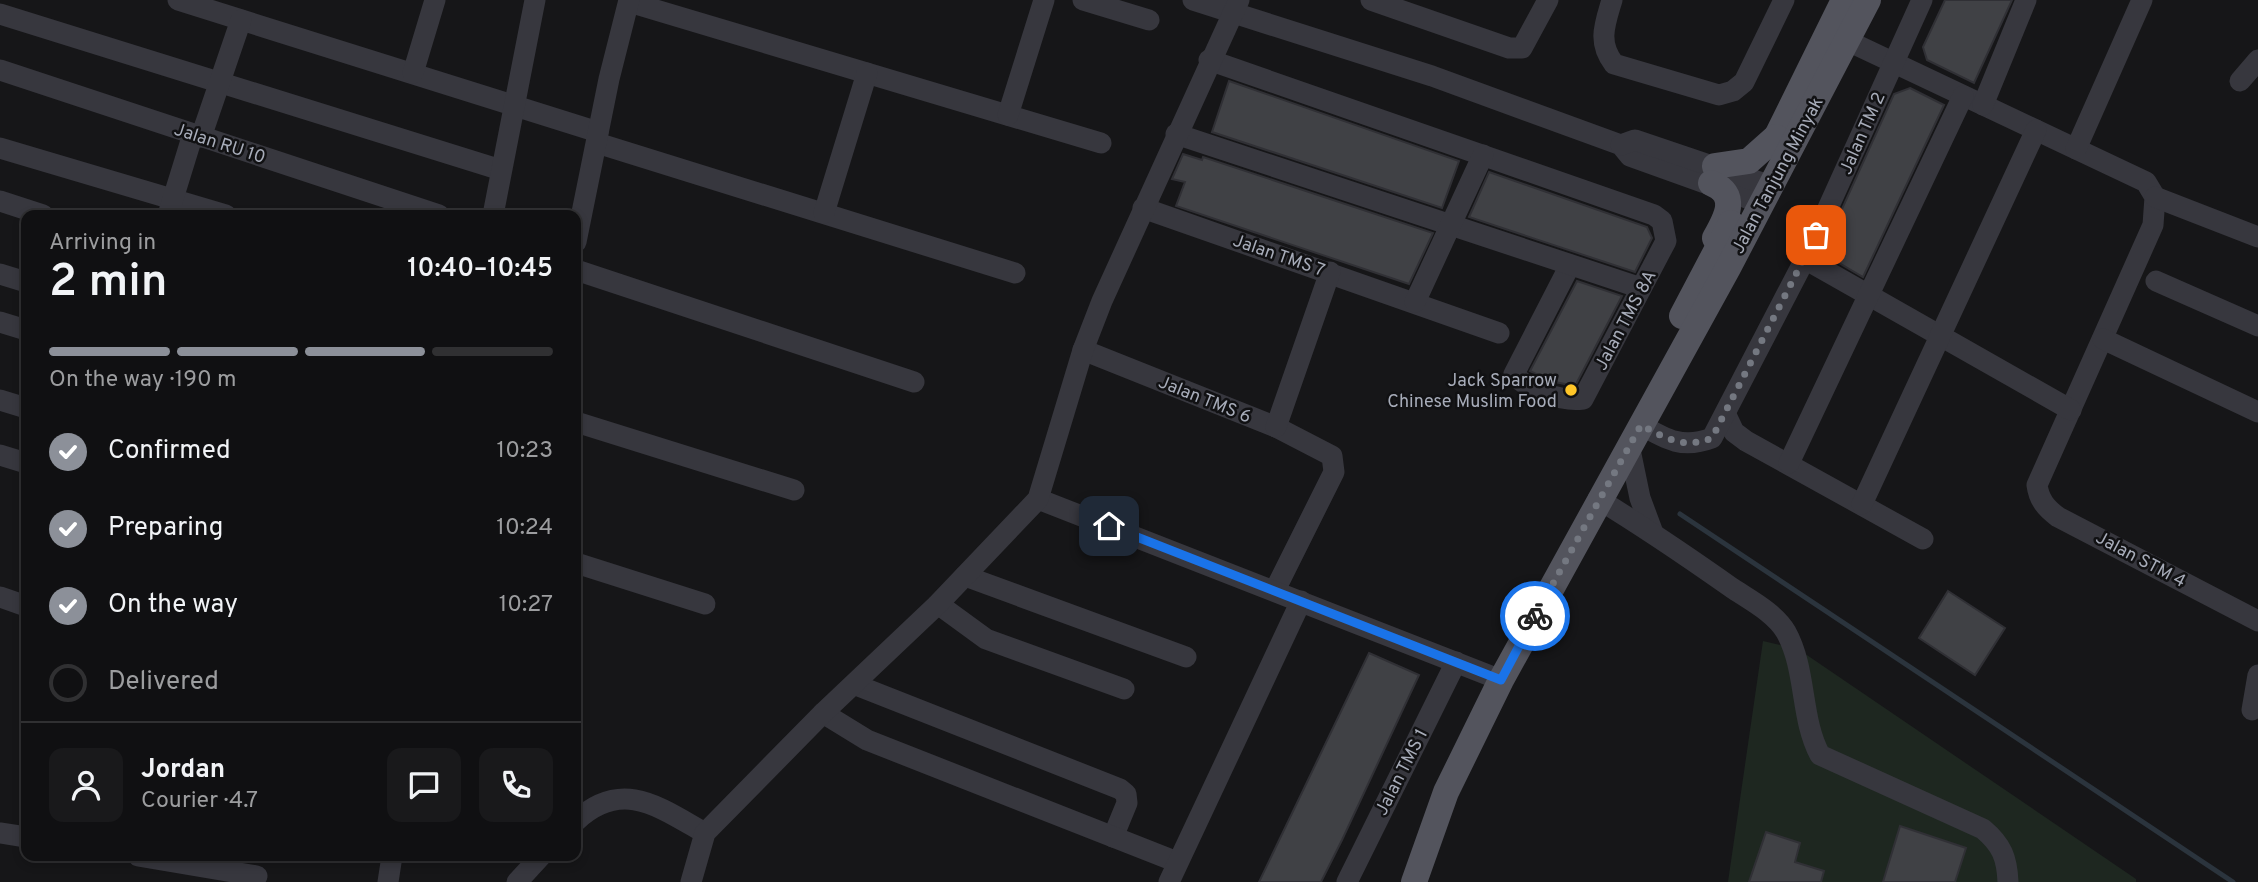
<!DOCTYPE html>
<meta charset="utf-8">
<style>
:root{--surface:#101012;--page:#19191b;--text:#f1f3f6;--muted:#9c9d9f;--line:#303032;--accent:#8c9099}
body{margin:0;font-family:Overpass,sans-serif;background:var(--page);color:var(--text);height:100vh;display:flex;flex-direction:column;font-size:26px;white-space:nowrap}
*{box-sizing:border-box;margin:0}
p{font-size:23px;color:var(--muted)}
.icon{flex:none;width:38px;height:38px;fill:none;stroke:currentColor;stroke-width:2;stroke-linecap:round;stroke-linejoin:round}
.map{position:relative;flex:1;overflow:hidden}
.side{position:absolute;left:21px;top:210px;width:560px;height:651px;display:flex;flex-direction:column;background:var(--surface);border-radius:14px;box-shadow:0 4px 10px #0003,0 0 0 2px var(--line)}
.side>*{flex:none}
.pin{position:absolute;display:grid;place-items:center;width:60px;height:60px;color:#fff;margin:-30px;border-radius:14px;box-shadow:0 4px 10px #0006}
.courier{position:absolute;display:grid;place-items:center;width:70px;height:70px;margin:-35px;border:5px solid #1a73e8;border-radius:50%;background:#fff;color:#222;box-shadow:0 2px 9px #0007}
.overview em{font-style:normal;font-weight:600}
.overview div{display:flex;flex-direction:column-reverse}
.overview{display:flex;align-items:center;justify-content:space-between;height:119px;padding:0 28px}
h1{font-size:46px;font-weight:600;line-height:52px}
.bar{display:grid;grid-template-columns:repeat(4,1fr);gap:10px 7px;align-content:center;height:84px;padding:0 28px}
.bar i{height:9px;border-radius:5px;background:var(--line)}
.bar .current{background:var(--accent)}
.bar p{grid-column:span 4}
.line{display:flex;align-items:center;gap:18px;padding:0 28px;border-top:2px solid var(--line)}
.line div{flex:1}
.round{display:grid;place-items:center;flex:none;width:74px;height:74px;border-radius:14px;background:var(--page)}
ol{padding:0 28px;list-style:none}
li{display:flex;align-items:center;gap:21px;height:77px}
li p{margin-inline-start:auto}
li .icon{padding:7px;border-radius:50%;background:var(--accent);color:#fff;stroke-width:4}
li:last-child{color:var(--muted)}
li i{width:38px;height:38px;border:4px solid var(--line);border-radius:50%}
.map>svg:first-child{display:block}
.green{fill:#1e2720}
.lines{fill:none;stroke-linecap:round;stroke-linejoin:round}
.stream{stroke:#2b343d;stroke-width:5}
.building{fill:#404145;stroke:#303035;stroke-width:2}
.minor{stroke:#37373e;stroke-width:21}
.major{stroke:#53545d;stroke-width:26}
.done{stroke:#747881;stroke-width:7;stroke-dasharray:0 12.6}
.route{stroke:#1a73e8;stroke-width:9}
.poi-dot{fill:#ffc628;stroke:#111113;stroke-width:2.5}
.labels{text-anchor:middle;stroke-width:5;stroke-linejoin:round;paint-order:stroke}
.street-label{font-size:18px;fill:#a7acb9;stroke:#111113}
.poi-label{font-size:18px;fill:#a7acb9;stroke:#111113;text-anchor:end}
</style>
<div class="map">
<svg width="2258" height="882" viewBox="0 0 2258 882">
<rect width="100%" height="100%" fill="#161618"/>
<polygon class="green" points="1763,641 1798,649 2136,879 2136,882 1728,882"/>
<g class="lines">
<polyline class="stream" points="1680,514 2233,882"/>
</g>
<g class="building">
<polygon points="1945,0 2012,0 1974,83 1927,60 1923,47"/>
<polygon points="1229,81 1459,161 1442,208 1212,132"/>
<polygon points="1910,88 1944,105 1863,277 1822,253 1894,94"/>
<polygon points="1183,154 1202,160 1203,157 1433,233 1409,284 1176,206 1185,182 1172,179"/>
<polygon points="1489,172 1647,227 1652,238 1635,272 1469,217"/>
<polygon points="1577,281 1622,296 1575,386 1550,381 1530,371"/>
<polygon points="1948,591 2005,628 1975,675 1919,638"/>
<polygon points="1369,653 1419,675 1342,840 1321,882 1259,882"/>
<polygon points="1900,826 1966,848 1955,882 1883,882"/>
<polygon points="1766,832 1800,843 1795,862 1824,871 1821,882 1749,882"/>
</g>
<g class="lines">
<g class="minor">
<polyline points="178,0 598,132"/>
<polyline points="1083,0 1149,20"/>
<polyline points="1193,0 1432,76 1621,145 1630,156 1761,203"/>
<polyline points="1371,0 1509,48 1522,48 1548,0"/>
<path d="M1612 0C1605 24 1597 42 1614 64L1719 95 1733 91 1744 82 1784 0"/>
<polyline points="629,2 1101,143"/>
<polyline points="0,14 501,170"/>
<path d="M1848 41 2146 182 2155 197 2153 225 2037 485C2039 500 2046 508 2058 517L2258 621"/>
<path d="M1209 60 1654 215 1662 221 1666 241 1583 399C1563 402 1526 390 1514 374L1570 265"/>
<polyline points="0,70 439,215"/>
<polyline points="413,73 435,0"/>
<polyline points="2240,81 2258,60"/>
<polyline points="1983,105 2026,0"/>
<polyline points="1008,115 1044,0"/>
<polyline points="1176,134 1641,288"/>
<polyline points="201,137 241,20"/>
<polyline points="597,143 1015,273"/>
<polyline points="1621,145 1635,140 1771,186"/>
<polyline points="0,148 226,215"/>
<polyline points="2076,149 2142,0"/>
<polyline points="2155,197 2258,237"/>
<polyline points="0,201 43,215"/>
<polyline points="1143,208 1499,333"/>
<polyline points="824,213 867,73"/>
<polyline points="168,215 193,134"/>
<polyline points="493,215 535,0"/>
<polyline points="576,242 609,79 629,0"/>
<polyline points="1805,259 2071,410"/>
<polyline points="576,270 914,382"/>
<polyline points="0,274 26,282"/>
<polyline points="2156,281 2258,326"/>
<polyline points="1415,302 1483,155"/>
<polyline points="0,322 26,330"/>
<polyline points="2103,339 2258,412"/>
<polyline points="1083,350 1276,427 1332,456 1334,472 1275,590"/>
<polyline points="0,400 26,408"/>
<polyline points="1726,415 1734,432 1746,441 1923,539"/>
<polyline points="576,422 794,490"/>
<path d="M1641 425C1667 440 1683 449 1712 438L1805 259 1922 0"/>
<polyline points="1276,427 1330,272"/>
<polyline points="1629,445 1640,498 1653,533"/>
<polyline points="0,455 26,463"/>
<polyline points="1789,463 1963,96"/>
<polyline points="1038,499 1501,680"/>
<path d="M1598 499C1644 527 1688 557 1732 588 1750 600 1775 613 1786 632 1807 670 1800 718 1820 755L1983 829C2002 845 2007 858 2008 882"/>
<polyline points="1862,504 2036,130"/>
<polyline points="576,563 705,604"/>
<polyline points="965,576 1186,657"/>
<polyline points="0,597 26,606"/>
<polyline points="938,604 986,639 1124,689"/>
<polyline points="856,685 1120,789 1126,794 1127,803 1113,837"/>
<polyline points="2252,710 2258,675"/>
<polyline points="823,713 867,740 1177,862"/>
<path d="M576 821C622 778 659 807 705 833"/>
<polyline points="0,833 26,837"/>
<polyline points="138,856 257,876"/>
<polyline points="388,882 392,856"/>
<polyline points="517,882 541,856"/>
<polyline points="691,882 705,833 823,713 938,604 1038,499 1083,350 1102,301 1239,0"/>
<polyline points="1169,882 1301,601"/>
<polyline points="1347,882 1456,662"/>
</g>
<g class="major">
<polyline points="1772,146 1844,0"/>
<polyline points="1715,166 1749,161 1776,137"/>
<path d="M1711 183C1739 195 1727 217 1715 238"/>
<polyline points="1682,316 1731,223"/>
<polyline points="1414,882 1446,792 1501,680 1728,268 1868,0"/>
</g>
</g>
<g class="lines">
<path class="done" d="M1535 616 1641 425C1667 439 1683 449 1712 438L1816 235"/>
<polyline class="route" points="1109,526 1501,680 1535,616"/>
</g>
<circle class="poi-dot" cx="1571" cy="390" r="7"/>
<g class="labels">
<g class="street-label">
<text transform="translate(1862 133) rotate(-66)" y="6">Jalan TM 2</text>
<text transform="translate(220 143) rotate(18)" y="6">Jalan RU 10</text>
<text transform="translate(1777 175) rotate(-62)" y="6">Jalan Tanjung Minyak</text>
<text transform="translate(1279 255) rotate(19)" y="6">Jalan TMS 7</text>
<text transform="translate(1625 320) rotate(-62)" y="6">Jalan TMS 8A</text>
<text transform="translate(1205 399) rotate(22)" y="6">Jalan TMS 6</text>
<text transform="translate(2141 559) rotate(28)" y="6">Jalan STM 4</text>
<text transform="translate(1401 772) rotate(-63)" y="6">Jalan TMS 1</text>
</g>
<g class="poi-label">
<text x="1557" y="386">Jack Sparrow<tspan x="1557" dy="21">Chinese Muslim Food</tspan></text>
</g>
</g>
</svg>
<div class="pin" style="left:1816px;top:235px;background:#ea580c"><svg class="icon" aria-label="bag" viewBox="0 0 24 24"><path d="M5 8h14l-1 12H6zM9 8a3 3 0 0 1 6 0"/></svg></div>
<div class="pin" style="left:1109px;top:526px;background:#1f2937"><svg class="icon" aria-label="home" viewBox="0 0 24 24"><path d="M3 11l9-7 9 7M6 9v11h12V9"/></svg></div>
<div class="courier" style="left:1535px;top:616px"><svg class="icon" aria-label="bike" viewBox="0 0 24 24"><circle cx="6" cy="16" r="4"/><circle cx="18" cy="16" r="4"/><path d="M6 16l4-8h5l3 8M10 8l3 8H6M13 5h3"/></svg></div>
<section class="side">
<div class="overview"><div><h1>2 min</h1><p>Arriving in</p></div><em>10:40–10:45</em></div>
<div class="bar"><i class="current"></i><i class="current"></i><i class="current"></i><i></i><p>On the way · 190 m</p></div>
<ol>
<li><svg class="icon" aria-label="check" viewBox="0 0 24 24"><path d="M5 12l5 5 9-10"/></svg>Confirmed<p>10:23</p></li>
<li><svg class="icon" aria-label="check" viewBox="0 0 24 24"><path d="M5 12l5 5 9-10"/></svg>Preparing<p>10:24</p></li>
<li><svg class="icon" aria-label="check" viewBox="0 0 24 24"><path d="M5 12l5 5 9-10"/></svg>On the way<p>10:27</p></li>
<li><i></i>Delivered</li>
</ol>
<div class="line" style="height:126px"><a class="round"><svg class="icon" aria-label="person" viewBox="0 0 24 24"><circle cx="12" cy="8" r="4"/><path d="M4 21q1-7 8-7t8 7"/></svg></a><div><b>Jordan</b><p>Courier · 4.7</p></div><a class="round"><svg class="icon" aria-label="chat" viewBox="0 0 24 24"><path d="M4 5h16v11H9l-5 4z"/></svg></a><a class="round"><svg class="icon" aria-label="phone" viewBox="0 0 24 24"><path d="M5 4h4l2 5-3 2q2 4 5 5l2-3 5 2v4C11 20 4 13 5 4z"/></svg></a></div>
</section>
</div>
